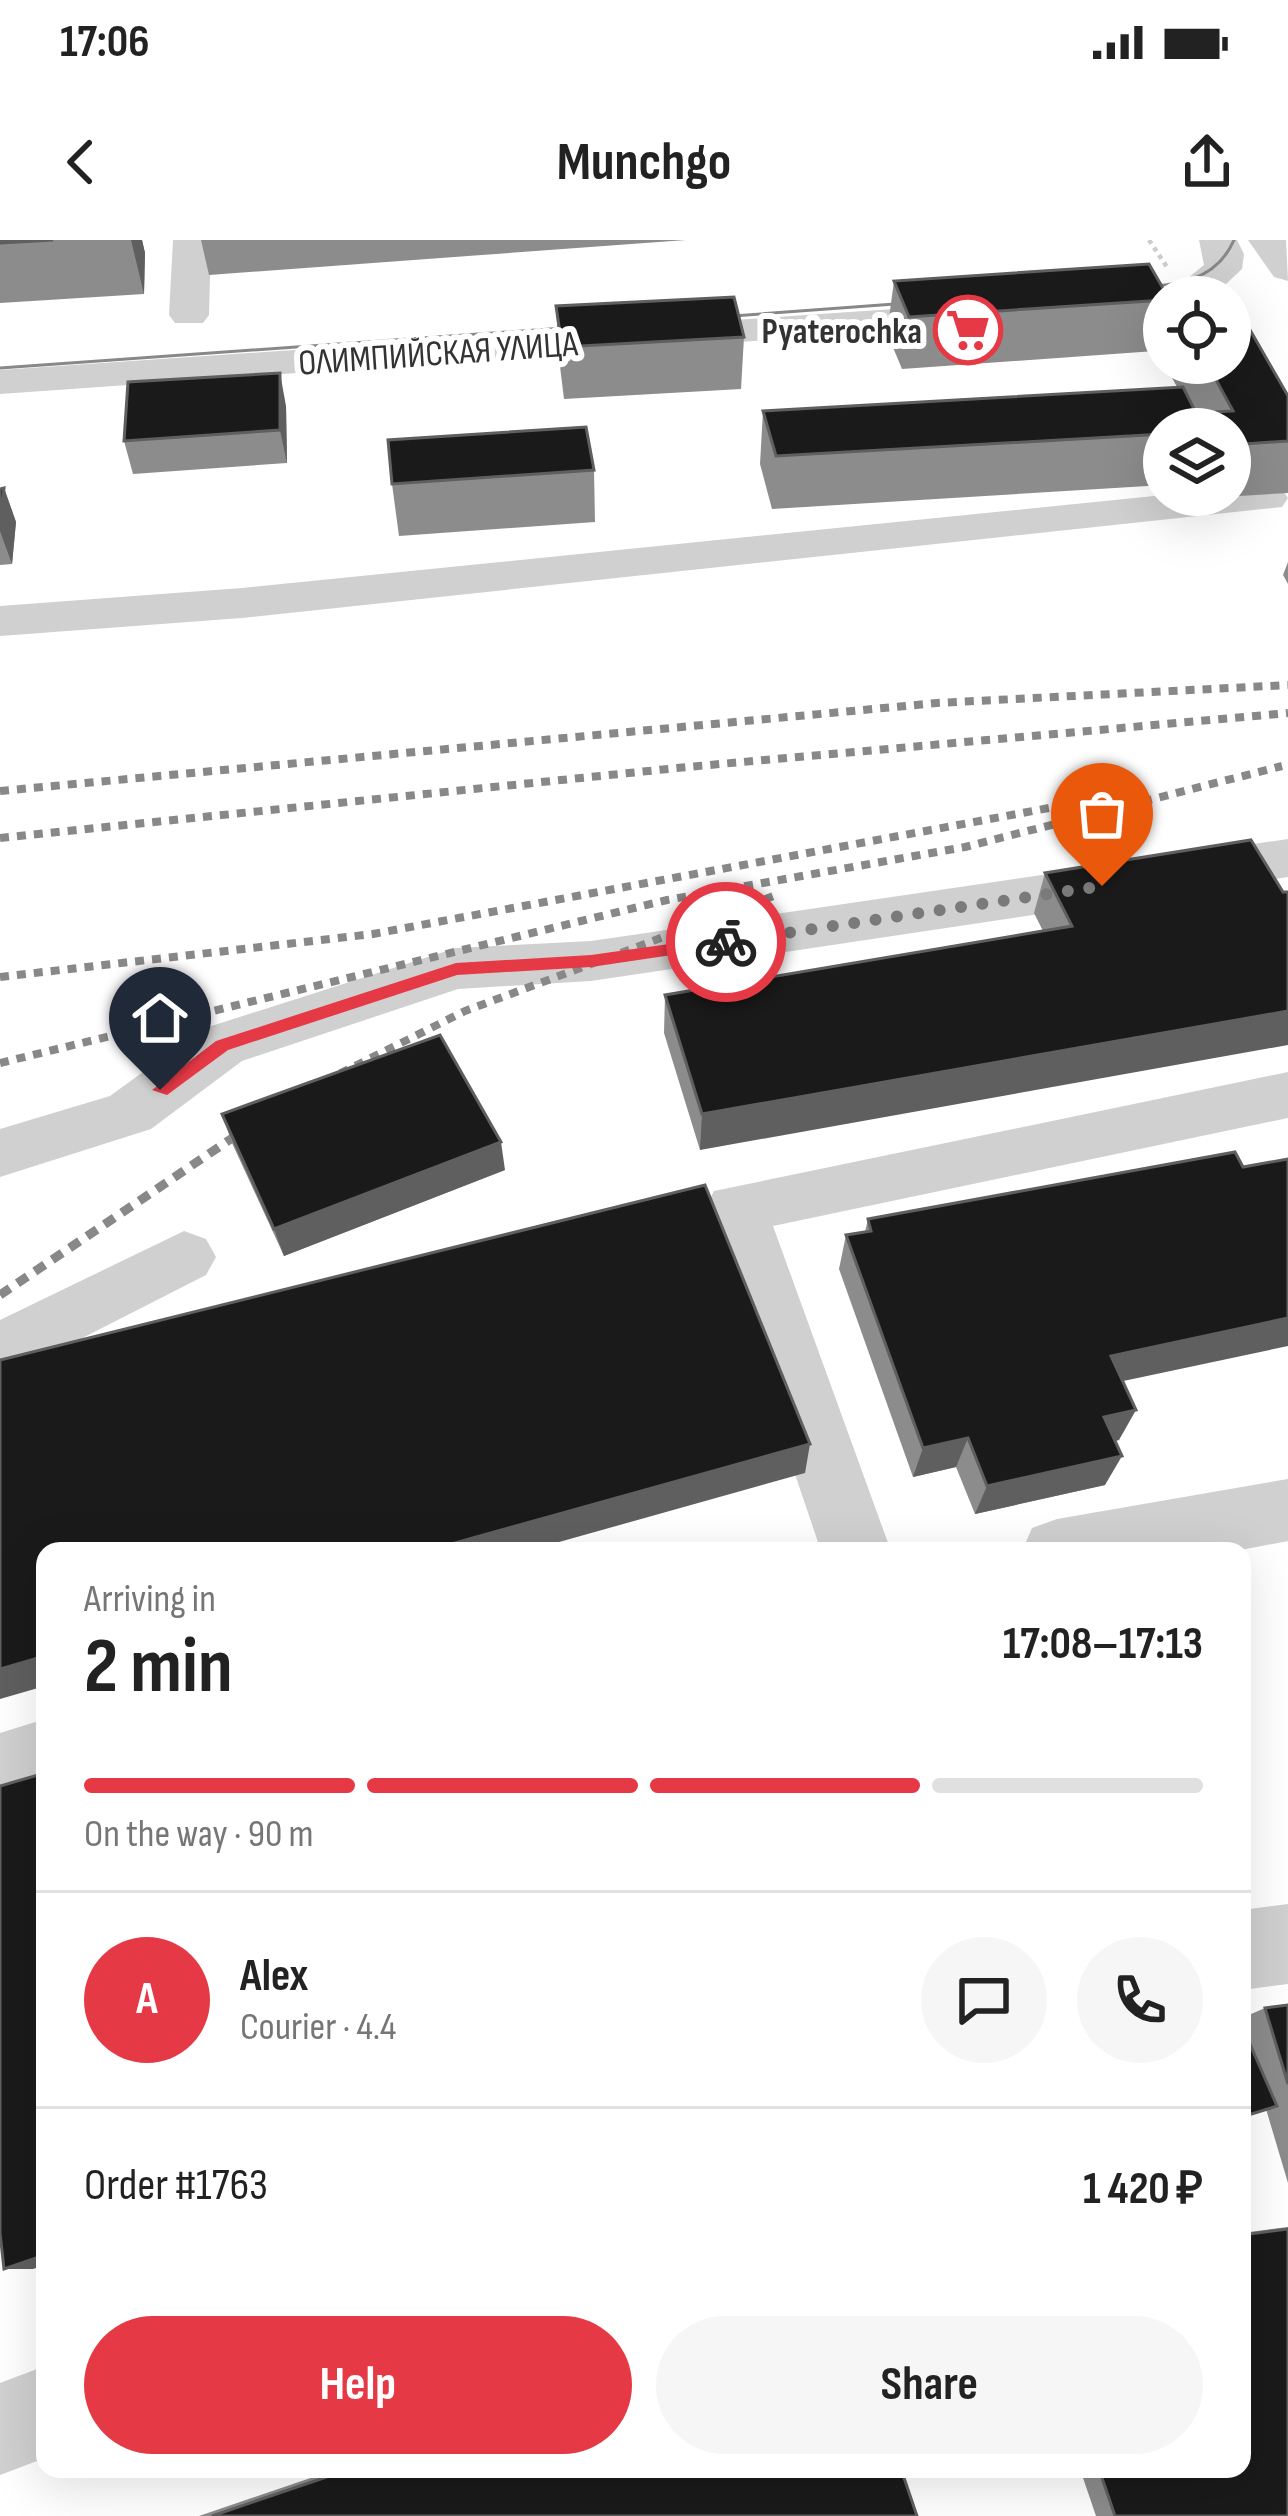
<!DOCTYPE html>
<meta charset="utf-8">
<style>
:root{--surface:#fff;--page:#f6f6f6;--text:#222;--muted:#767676;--line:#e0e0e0;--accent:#e63946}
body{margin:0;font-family:"Sofia Sans Condensed",sans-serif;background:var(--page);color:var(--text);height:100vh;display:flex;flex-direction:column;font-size:45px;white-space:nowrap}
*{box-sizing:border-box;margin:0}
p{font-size:39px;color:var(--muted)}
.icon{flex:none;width:66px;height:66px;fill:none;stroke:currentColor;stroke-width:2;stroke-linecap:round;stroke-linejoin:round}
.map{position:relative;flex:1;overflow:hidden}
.details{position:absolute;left:36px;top:1302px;width:1215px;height:936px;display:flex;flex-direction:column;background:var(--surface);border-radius:24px;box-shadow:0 12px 48px #0002}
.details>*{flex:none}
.fabs{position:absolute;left:1143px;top:36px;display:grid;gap:24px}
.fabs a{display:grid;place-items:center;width:108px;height:108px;border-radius:50%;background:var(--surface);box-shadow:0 12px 48px #0002;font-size:60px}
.pin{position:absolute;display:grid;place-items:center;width:102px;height:102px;color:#fff;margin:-123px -51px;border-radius:50% 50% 50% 0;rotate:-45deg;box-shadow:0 0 12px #0007}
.pin .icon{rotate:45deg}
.courier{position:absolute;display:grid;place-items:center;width:120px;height:120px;margin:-60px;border:9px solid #e63946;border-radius:50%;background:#fff;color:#222;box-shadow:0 3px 15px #0007}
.overview em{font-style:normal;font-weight:700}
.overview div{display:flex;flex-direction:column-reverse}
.overview{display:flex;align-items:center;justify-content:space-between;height:204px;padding:0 48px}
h1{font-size:78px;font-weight:700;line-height:90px}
.bar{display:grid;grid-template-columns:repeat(4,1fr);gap:18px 12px;align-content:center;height:144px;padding:0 48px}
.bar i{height:15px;border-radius:9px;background:var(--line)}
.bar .selected{background:var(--accent)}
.bar p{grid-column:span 4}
.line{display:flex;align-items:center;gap:30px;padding:0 48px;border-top:3px solid var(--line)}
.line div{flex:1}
.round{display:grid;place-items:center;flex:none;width:126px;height:126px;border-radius:63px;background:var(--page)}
.action{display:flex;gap:24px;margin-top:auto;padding:24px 48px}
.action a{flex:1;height:138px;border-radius:72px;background:var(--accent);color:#fff;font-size:48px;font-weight:700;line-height:138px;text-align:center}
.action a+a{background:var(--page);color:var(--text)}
.status{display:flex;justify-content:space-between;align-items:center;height:84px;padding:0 60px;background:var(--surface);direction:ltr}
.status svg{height:33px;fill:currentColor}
header{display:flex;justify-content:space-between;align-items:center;height:156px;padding:0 48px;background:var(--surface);font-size:54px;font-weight:700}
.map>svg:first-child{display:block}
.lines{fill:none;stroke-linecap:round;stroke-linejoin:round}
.path{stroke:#cdcdcd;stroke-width:4.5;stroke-dasharray:4.5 4.5;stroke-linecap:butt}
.minor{fill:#d0d0d0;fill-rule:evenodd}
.tram{stroke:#888;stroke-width:3}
.rail-far1{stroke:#888;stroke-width:8;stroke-dasharray:9 8;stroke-linecap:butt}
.rail{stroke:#888;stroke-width:9;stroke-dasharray:12 9;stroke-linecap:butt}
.wall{fill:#8c8c8c}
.shaded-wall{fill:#5f5f5f}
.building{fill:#1a1a1a;stroke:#5f5f5f;stroke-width:3}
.route{fill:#e63946}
.done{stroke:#7a7a7a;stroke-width:12;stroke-dasharray:0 21.6}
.labels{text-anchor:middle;stroke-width:12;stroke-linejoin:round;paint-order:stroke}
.far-poi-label{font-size:36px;font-weight:bold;fill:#333;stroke:#fff;text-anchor:end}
.far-street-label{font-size:36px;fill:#333;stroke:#fff}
</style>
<div class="status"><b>17:06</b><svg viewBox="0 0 49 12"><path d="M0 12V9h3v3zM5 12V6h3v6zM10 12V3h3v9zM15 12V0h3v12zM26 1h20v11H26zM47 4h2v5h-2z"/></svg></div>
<header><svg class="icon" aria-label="back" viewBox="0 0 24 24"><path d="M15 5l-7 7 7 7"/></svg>Munchgo<svg class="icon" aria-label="share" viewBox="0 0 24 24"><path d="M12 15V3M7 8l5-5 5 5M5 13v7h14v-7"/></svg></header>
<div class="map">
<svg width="1288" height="2276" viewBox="0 0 1288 2276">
<rect width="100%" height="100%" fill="#fff"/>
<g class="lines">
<polyline class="path" points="1149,0 1167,27"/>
<g class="minor">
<polygon points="173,0 211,0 209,75 203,83 175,83 169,75"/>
<polygon points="1199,0 1237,0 1244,14 1242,29 1212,57 1164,57 1164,72 0,154 0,130 1173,50 1204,25"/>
<polygon points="1248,0 1286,0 1288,41 1274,37"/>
<polygon points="1266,245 1282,249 1288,258 1282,267 242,378 0,396 0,366 242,348 1164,255 1230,255 1230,248"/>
<polygon points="1288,599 1288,637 591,741 458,749 242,821 151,889 0,937 0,889 110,856 202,789 456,708 591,701"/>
<polygon points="1288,832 1288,878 773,986 891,1311 821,1311 705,969 714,951"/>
<polygon points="184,991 206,999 216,1017 206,1035 0,1140 0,1080"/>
<polygon points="1288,1239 1288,1301 1235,1311 1022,1311 1032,1288 1057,1279"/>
<polygon points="45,1479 45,1553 0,1567 0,1493"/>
<polygon points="1288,1664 1288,1744 1242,1750 1242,1670"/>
<polygon points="45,2126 45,2218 0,2235 0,2143"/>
</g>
<g class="tram">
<path d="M1125 48C1169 45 1214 46 1234 0"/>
<polyline points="706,78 922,62"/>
<polyline points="0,128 592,86"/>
</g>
<g class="rail-far1">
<polyline points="0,551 937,463 1288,445"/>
<polyline points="0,598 687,527 1288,473"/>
<polyline points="0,737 373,694 1081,562"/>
<polyline points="0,823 667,660 965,607 1282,526"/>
<polyline points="325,841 465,771 779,654"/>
<polyline points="248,887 258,881"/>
</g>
<polyline class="rail" points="0,1055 253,884"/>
</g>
<g class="wall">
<polygon points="0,0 142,0 145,13 144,54 0,63"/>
<polygon points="201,0 686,0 209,35"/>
<polygon points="894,41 1164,57 1164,78 1155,111 902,129 887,93"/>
<polygon points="556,66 744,97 741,149 564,159 559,118"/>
<polygon points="1164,86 1164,123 1158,111"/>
<polygon points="1164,123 1230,123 1288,156 1288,253 1206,258 1205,255 1230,255 1230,189 1164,189 1164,245 772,269 760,224 763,171 1177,147"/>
<polygon points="286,166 287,223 133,234 124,201"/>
<polygon points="594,230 595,282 399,296 392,244"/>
<polygon points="4,248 16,282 12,324 0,325 0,249"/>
<polygon points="1288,322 1288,344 1283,335"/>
<polygon points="1251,600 700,910 664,793 665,755 1043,691 1034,673 1045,633"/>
<polygon points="222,874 505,930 284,1016 232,903"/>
<polygon points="868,979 1122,1141 1119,1200 1115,1201 1105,1245 975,1274 956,1227 913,1237 839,1029 846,995 865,992"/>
<polygon points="1288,1765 1288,1943 1266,1869 1242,1877 1242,1778 1265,1768"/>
<polygon points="1288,1987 1288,2276 1096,2276 1080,2229 1242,2229 1242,1993"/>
<polygon points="337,2229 901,2229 917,2276 199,2276"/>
</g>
<g class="shaded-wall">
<polygon points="131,0 142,0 145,13 144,54"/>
<polygon points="280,133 286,166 287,223 280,190"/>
<polygon points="4,248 16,282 12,324 0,291"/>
<polygon points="1288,771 1288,805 700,910 702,874"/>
<polygon points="501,902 505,930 284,1016 274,989"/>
<polygon points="1288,1078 1288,1106 1095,1147 1111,1116"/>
<polygon points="1136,1170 1119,1200 1088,1206 1104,1177"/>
<polygon points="968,1198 956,1227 913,1237 923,1208"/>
<polygon points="810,1204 805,1233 527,1311 426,1311"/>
<polygon points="1122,1216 1105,1245 975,1274 987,1246"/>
<polygon points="45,1416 45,1446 0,1459 0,1429"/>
<polygon points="45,2015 45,2025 33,2029 4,2029"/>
</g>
<g class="building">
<polygon points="0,0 53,0 0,3"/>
<polygon points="1149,24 1168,57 1164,57 1164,60 909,77 894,41"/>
<polygon points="1230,55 1288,156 1288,201 1230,205 1230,189 1164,189 1164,194 776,216 763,171 1183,147 1196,173 1233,171 1207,123 1230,123 1230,57 1199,57"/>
<polygon points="734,57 744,97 562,107 556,66"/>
<polygon points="280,133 280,190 124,201 128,142"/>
<polygon points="586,187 594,230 392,244 388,200"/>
<polygon points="4,248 0,291 0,249"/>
<polygon points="1251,600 1283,652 1288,652 1288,771 702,874 665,755 1072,686 1045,633"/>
<polygon points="440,795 501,902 274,989 222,874"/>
<polygon points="1235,912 1243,927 1288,919 1288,1078 1111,1116 1136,1170 1104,1177 1122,1216 987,1246 968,1198 923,1208 846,995 871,991 868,979"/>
<polygon points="705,945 810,1204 426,1311 45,1311 45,1416 0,1429 0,1120"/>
<polygon points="45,1533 45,2015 4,2029 0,1993 0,1546"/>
<polygon points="1288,1765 1288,1844 1265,1768"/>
<polygon points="1242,1786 1277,1866 1242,1877"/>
<polygon points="1288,1989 1288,2276 1115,2276 1099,2229 1242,2229 1242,1995"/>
<polygon points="350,2229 901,2229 917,2276 212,2276"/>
</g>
<polygon class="route" points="726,696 734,702 726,707 591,727 457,735 228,810 167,855 152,850 216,801 456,723 591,715"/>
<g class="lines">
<polyline class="done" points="726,702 1102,646"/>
</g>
<defs>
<symbol id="supermarket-ring" viewBox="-11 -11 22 22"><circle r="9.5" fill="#fff" stroke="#e63946" stroke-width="1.5"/><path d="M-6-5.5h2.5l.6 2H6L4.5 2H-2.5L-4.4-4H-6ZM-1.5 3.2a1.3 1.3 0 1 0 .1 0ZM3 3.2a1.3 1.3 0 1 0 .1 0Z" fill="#e63946"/></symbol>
</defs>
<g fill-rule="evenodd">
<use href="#supermarket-ring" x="930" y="52" width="76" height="76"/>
</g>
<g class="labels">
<g class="far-poi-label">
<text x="922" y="103">Pyaterochka</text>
</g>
<g class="far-street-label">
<text transform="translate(438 112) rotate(-4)" y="13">ОЛИМПИЙСКАЯ УЛИЦА</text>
</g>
</g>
</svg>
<div class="fabs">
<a><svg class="icon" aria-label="locate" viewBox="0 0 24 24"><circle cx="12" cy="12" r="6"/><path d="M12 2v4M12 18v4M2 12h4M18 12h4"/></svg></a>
<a><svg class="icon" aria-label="layers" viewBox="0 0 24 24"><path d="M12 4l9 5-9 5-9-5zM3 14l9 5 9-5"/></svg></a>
</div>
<div class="pin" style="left:1102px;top:646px;background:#ea580c"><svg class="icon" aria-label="bag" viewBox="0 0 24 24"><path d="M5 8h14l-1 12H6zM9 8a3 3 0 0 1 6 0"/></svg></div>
<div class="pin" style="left:160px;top:850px;background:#1f2937"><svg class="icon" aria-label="home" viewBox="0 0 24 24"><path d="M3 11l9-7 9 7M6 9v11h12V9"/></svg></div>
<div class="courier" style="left:726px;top:702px"><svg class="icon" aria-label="bike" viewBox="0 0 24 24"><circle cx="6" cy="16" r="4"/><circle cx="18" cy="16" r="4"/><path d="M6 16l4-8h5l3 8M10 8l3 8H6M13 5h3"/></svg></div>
<section class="details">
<div class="overview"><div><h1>2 min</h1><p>Arriving in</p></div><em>17:08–17:13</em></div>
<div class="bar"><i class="selected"></i><i class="selected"></i><i class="selected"></i><i></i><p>On the way · 90 m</p></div>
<div class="line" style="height:216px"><b class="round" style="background:var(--accent);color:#fff">A</b><div><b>Alex</b><p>Courier · 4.4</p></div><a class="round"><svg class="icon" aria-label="chat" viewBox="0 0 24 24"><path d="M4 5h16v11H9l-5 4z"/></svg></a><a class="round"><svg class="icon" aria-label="phone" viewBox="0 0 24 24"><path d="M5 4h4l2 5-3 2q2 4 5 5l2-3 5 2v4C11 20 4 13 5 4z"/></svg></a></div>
<div class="line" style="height:156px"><div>Order #1763</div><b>1 420 ₽</b></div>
<div class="action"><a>Help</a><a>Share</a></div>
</section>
</div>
